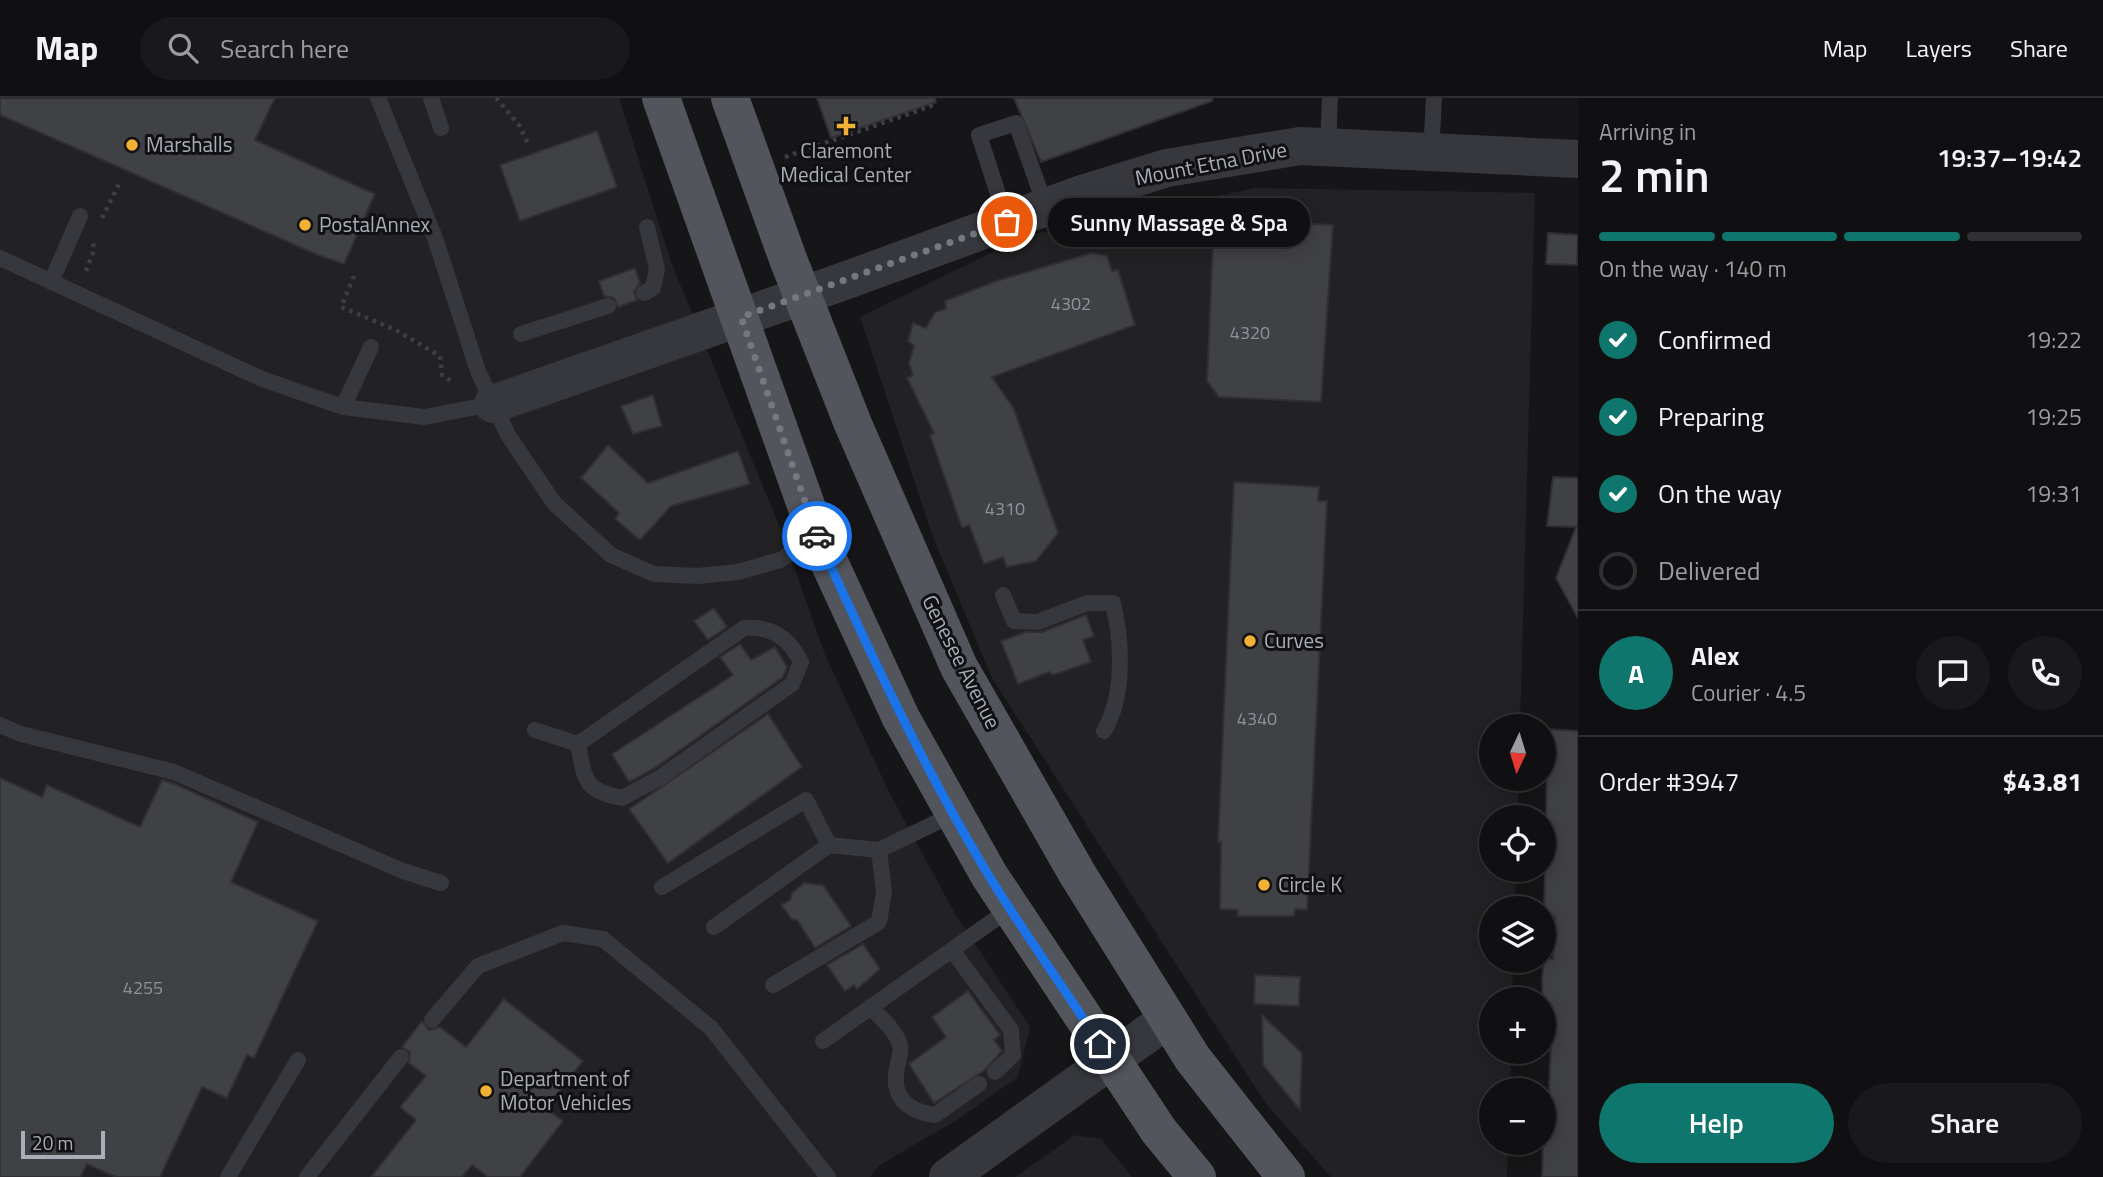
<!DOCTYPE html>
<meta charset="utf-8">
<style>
:root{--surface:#101012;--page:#19191b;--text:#f1f3f6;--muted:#9c9d9f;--line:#303032;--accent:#0f766e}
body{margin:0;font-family:"Titillium Web",sans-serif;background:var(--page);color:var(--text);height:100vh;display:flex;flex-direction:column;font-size:26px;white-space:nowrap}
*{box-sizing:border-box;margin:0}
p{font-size:23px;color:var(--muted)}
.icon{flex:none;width:38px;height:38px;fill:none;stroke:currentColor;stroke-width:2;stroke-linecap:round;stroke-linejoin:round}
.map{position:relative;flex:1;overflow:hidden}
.side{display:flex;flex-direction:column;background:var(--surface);width:525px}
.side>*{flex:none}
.needle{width:46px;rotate:184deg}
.fabs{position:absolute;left:1479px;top:616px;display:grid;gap:14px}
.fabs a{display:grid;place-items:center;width:77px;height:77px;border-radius:50%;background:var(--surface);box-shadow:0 4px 18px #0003,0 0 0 2px var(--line);font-size:35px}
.scale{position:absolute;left:21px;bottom:18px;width:84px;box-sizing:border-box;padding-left:7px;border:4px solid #a8adb8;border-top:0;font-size:19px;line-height:24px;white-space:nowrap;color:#a8adb8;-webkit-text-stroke:5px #111113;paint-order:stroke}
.pin{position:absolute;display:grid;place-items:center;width:60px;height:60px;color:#fff;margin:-30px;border:4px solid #fff;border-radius:50%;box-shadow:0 2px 7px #0007}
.courier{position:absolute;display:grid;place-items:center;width:70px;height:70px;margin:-35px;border:5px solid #1a73e8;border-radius:50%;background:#fff;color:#222;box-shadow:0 2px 9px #0007}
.bubble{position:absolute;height:49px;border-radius:24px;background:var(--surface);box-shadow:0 4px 18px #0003,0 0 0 2px var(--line);font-size:23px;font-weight:600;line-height:49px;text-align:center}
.overview em{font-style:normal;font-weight:600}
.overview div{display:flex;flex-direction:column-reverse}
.overview{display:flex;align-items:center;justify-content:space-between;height:119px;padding:0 21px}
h1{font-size:46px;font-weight:600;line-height:52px}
.bar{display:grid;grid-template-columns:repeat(4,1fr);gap:10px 7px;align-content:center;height:84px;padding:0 21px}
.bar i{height:9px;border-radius:5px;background:var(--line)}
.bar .current{background:var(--accent)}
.bar p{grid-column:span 4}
.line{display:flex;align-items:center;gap:18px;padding:0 21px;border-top:2px solid var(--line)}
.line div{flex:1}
.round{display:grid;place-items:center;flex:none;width:74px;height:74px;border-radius:37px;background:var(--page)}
ol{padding:0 21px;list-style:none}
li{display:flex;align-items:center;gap:21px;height:77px}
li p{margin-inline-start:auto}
li .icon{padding:7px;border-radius:50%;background:var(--accent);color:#fff;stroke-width:4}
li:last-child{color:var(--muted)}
li i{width:38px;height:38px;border:4px solid var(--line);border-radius:50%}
.cta{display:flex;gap:14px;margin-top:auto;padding:14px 21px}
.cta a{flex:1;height:80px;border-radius:42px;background:var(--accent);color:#fff;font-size:28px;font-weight:600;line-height:80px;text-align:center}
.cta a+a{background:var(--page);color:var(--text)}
header{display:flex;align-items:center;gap:42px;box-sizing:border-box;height:98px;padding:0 35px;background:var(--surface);border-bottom:2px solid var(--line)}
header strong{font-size:33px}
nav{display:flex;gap:38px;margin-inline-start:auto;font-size:24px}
.search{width:490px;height:63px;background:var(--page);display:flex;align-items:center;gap:18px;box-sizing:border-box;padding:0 24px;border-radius:38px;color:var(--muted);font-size:26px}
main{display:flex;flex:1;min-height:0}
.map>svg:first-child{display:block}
.built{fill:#222225}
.building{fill:#404145;stroke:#303034;stroke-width:2}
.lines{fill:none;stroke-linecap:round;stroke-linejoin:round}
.path{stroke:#3d3f44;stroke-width:4.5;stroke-dasharray:3.5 5;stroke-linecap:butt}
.service{stroke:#37383d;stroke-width:16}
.tertiary{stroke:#37383d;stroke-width:38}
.primary{stroke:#53555c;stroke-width:38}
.done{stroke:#757880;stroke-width:7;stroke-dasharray:0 12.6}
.route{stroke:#1a73e8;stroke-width:9}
.poi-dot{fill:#f2b134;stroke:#111113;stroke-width:2.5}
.labels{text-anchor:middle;stroke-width:6;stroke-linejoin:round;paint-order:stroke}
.number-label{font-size:18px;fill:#8e929b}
.poi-label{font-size:21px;fill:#a8adb8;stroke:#111113;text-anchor:start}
.street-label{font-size:21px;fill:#a8adb8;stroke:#111113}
</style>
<header>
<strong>Map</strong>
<div class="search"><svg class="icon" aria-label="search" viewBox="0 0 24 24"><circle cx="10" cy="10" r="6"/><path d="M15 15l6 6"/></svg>Search here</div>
<nav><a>Map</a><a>Layers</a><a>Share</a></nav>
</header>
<main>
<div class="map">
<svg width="1578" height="1079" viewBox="0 0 1578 1079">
<rect width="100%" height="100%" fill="#161618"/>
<g class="built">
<polygon points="0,0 619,0 671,164 780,430 826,559 890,696 954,814 1030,929 1018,979 957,1022 880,1067 870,1079 0,1079"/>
<polygon points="1255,90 1535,95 1520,628 1491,628 1491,681 1519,681 1517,719 1491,719 1491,772 1516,772 1515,810 1491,810 1491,863 1513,863 1512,901 1491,901 1491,954 1511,954 1510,992 1491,992 1491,1045 1508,1045 1507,1079 1331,1079 1266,1006 992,580 933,439 860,219 1025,138"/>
<polygon points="1075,1037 1101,1041 1132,1079 1015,1079"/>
</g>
<g class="building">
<polygon points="0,0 275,0 255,42 375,96 344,166 318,157 0,17"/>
<polygon points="817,0 935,0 936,4 831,40"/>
<polygon points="1014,0 1212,0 1212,3 1041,64"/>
<polygon points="597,33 617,89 520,123 500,67"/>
<polygon points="1214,122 1333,127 1321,304 1219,299 1207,283"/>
<polygon points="1548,135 1578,137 1577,167 1546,166"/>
<polygon points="1092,155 1107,158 1112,173 1118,172 1135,227 992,279 1014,311 1058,435 1036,463 1007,469 1003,459 984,466 969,427 962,430 930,337 934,335 907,280 913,277 909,265 914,248 908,243 913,225 926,230 935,214 946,211 945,203 996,183"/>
<polygon points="635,170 640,185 634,194 637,202 618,209 614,200 604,198 599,183"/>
<polygon points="653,297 662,328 633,336 621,308"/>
<polygon points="608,347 648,385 738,353 750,386 671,408 640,442 615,421 619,415 581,380"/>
<polygon points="1553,379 1578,380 1578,520 1556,480 1576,429 1547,428"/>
<polygon points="1234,384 1319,389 1318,403 1327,403 1307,812 1295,811 1294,818 1237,818 1238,812 1220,811 1221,744 1218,744"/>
<polygon points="714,510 727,529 708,542 694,523"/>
<polygon points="1086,517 1094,538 1083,542 1091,564 1053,577 1049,574 1018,586 1001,543 1026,534 1042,534"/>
<polygon points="740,546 751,562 775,549 787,569 783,579 655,670 629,684 612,656 733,577 720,559"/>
<polygon points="768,616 802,669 668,765 629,711"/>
<polygon points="1544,631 1578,633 1578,1079 1542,1079 1544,1011 1549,993 1551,946 1544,946 1542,882 1544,861 1553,861 1555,819 1544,818 1547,669 1544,668"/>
<polygon points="0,680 42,699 47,687 140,729 162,682 175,686 258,724 231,784 318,823 254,960 247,957 227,1000 202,989 160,1079 116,1079 87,1066 80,1079 0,1079"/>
<polygon points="804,785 823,787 851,828 815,850 797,822 792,821 781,807 790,802 792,795"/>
<polygon points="863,846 880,871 857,891 854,887 845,893 827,867"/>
<polygon points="1255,877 1300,879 1299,908 1254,906"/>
<polygon points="968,893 1000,937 994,942 1002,953 985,972 934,1005 909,966 946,939 932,919"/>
<polygon points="504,901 583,963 546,1010 563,1023 520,1079 488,1079 472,1067 462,1079 371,1079 416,1022 400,1009 426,978 409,965 410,954 402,949 422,923 429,932 440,929 466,949"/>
<polygon points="1262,917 1302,955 1300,1012 1263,967"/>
</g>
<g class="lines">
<g class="path">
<polyline points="496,0 519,27 528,46"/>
<polyline points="785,59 931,8 929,0"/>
<polyline points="102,120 119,86"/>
<polyline points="86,173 94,152 93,144"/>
<polyline points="354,178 341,209 396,232 440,258 442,277 451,283"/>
</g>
<g class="service">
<polyline points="378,0 435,140 478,273 508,337 554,405 611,457 654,476 698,478 738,474 780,462 817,439"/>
<polyline points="431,0 441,30"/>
<polyline points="1328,49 1330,0"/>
<polyline points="1431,54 1434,0"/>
<polyline points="1007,124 979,37 1016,25 1046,110"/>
<polyline points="0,160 262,281 343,309 424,319 493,306"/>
<polyline points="51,184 80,118"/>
<polyline points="644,195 653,190 657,171 647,129"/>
<polyline points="521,236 608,208"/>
<polyline points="343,309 371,249"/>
<path d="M1003 497 1014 523 1038 524 1087 505H1113C1122 543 1125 598 1104 633"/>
<polyline points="0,627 21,636 174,674 403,773 441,785"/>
<path d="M535 632 578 646 744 530C772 528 789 540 801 564L792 586 661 679 622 700C583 693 585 681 578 646"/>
<polyline points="662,789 806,702 829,747"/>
<polyline points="714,829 829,747 879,752 954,716"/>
<polyline points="952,852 1011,932 1013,957 995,974"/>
<polyline points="773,887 879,824 884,794 879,752"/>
<path d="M870 909C881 920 897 933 900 948 902 954 898 963 897 970 891 999 907 1013 935 1017L979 986"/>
<polyline points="432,922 478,868 563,835 603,841 711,930 828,1079"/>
<polyline points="823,943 1011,810"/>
<polyline points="228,1079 298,962"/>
<polyline points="307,1079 401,959"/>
</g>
<g class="tertiary">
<polyline points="493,306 847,182 1079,97 1167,70 1300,48 1578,61"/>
<polyline points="948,1079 1168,921"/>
</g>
<g class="primary">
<polyline points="661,0 817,438 901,620 989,777 1159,1033 1197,1079"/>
<polyline points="730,0 788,161 853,326 959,569 1078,777 1193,961 1286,1079"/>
</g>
</g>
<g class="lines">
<polyline class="done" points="817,438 741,219 1007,124"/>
<path class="route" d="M817 438C869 553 923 669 989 778 1024 835 1064 890 1100 946"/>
</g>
<g class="poi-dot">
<path d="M842.5 17.5h7v7h7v7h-7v7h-7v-7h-7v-7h7z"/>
<circle cx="132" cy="47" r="7"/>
<circle cx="305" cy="127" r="7"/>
<circle cx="1250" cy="543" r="7"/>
<circle cx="1264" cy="787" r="7"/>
<circle cx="486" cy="993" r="7"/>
</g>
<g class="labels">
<g class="number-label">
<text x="1071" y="212">4302</text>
<text x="1250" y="241">4320</text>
<text x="1005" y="417">4310</text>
<text x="1257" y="627">4340</text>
<text x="143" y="896">4255</text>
</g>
<g class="poi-label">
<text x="146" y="54">Marshalls</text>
<text x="846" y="60" text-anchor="middle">Claremont<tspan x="846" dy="24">Medical Center</tspan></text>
<text x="319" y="134">PostalAnnex</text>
<text x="1264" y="550">Curves</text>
<text x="1278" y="794">Circle K</text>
<text x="500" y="988">Department of<tspan x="500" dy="24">Motor Vehicles</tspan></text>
</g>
<g class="street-label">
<text transform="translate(1211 66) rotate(-11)" y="7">Mount Etna Drive</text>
<text transform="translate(961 564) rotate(63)" y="7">Genesee Avenue</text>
</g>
</g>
</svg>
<div class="fabs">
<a><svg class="needle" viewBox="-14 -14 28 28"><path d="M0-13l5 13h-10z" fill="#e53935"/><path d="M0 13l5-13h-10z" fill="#9c9d9f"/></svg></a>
<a><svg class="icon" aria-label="locate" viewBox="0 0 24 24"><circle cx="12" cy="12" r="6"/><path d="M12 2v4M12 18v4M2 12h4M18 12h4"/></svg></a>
<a><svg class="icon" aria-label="layers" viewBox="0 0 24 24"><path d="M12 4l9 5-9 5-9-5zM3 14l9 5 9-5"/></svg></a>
<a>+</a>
<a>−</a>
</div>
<div class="scale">20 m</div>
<div class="pin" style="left:1007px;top:124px;background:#ea580c"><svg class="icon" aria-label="bag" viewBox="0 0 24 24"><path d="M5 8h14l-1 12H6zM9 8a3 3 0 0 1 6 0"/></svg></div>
<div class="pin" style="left:1100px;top:946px;background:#1f2937"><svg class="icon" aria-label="home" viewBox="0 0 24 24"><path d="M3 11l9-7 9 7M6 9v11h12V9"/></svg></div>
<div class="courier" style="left:817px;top:438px"><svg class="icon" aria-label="car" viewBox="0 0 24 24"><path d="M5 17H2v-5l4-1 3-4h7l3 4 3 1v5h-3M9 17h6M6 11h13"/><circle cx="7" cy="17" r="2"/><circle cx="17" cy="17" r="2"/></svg></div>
<div class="bubble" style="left:1048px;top:100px;width:262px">Sunny Massage &amp; Spa</div>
</div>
<section class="side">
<div class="overview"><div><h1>2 min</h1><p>Arriving in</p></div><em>19:37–19:42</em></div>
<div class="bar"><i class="current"></i><i class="current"></i><i class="current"></i><i></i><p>On the way · 140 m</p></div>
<ol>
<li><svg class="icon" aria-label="check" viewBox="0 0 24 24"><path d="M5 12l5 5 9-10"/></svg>Confirmed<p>19:22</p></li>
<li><svg class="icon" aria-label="check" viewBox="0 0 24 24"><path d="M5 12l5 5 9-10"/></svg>Preparing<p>19:25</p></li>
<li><svg class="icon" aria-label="check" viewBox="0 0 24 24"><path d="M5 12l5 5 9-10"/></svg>On the way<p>19:31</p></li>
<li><i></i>Delivered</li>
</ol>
<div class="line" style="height:126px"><b class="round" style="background:var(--accent);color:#fff">A</b><div><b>Alex</b><p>Courier · 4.5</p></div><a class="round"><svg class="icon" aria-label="chat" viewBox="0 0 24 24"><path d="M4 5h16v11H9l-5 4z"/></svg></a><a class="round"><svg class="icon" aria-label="phone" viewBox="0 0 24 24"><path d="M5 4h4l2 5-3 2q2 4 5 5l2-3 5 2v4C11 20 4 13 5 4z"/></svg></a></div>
<div class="line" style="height:91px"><div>Order #3947</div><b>$43.81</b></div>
<div class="cta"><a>Help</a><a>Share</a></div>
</section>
</main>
